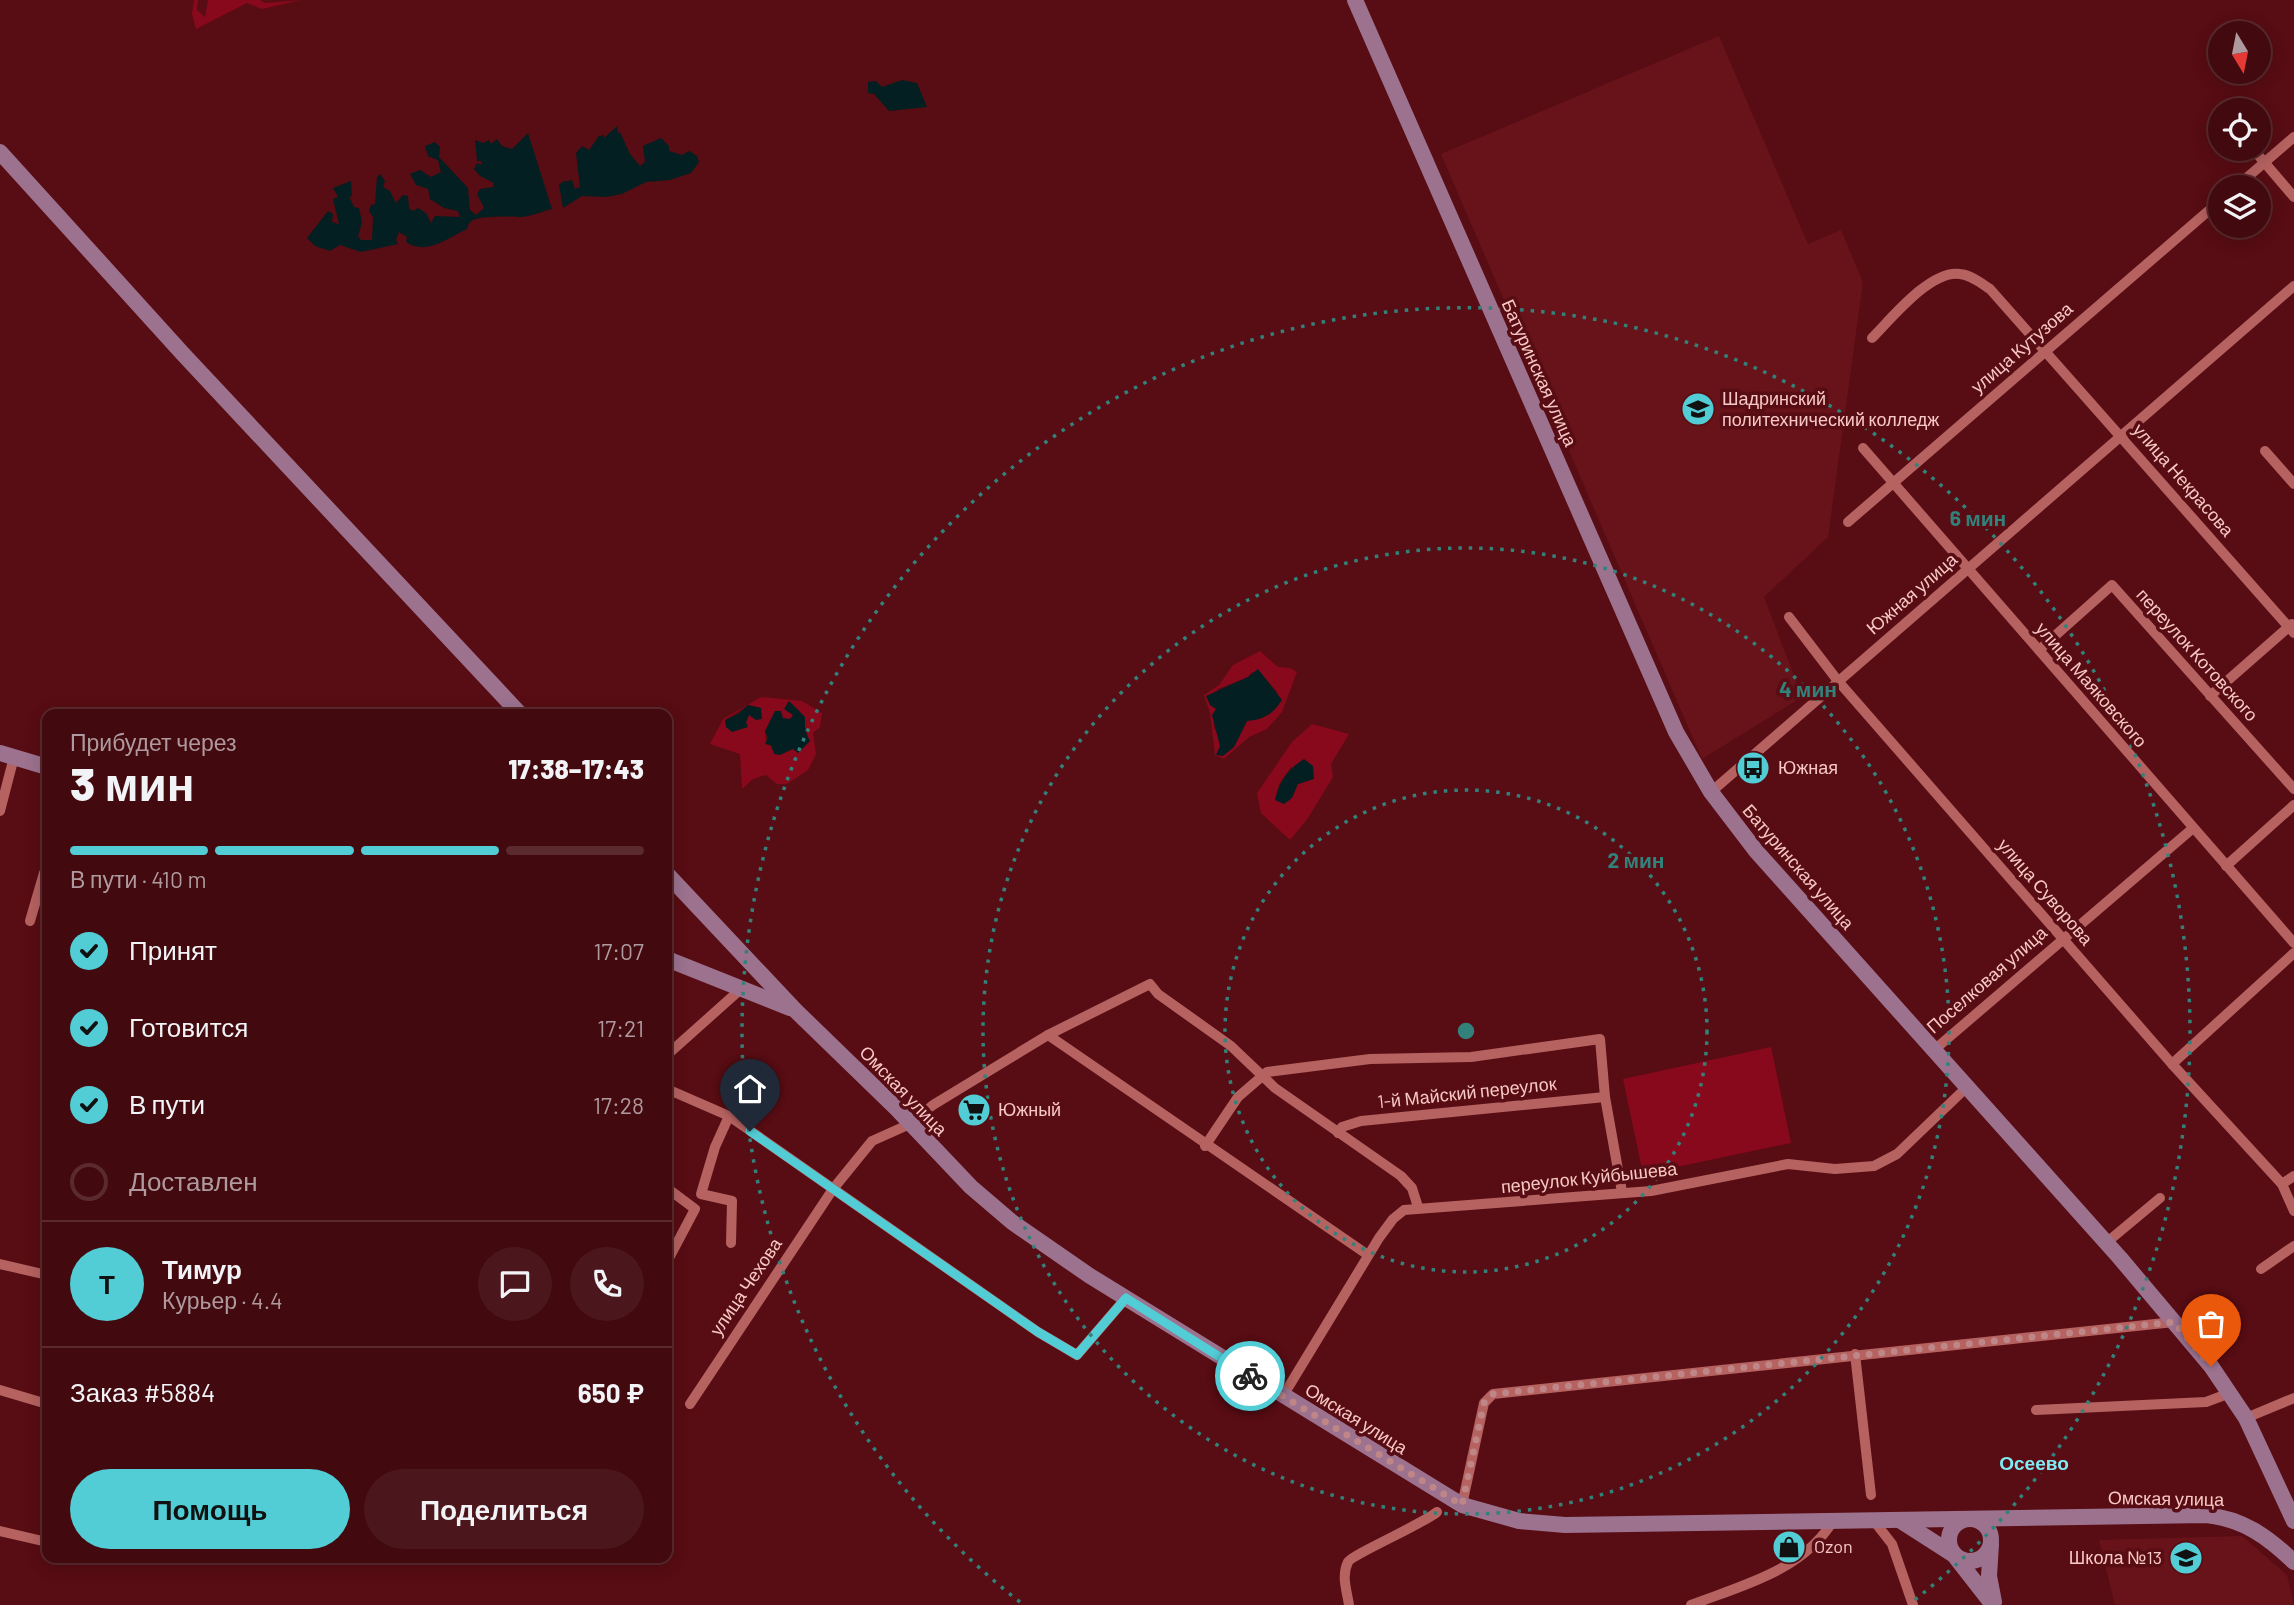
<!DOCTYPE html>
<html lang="ru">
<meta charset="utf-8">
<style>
:root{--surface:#42090e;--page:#4c171c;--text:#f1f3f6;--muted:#ae9a9e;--line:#5a2a2e;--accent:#52ccd5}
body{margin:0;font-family:Barlow,sans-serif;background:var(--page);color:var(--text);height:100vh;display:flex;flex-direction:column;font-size:26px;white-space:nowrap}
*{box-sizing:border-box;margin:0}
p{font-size:23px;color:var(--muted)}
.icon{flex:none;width:38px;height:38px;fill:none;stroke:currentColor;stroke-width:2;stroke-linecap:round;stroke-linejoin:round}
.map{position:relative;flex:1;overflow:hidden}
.sheet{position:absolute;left:42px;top:709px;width:630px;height:854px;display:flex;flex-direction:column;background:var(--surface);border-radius:14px;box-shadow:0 4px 18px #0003,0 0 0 2px var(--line)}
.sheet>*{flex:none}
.needle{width:46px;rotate:170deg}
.fabs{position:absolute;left:2208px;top:21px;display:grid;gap:14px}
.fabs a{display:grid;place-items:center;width:63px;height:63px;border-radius:50%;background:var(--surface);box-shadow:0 4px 18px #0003,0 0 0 2px var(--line);font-size:35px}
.pin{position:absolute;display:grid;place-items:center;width:60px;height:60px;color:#fff;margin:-72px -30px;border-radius:50% 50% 50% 0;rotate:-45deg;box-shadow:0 0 7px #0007}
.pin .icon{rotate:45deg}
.courier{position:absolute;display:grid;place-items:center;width:70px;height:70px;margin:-35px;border:5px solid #52ccd5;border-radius:50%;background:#fff;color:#222;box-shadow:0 2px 9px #0007}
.head em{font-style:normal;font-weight:800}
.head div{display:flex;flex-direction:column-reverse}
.head{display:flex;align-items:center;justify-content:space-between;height:119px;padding:0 28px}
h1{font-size:46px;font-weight:800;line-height:52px}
.bar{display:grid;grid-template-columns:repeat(4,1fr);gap:10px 7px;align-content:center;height:84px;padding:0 28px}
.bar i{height:9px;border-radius:5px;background:var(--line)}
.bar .selected{background:var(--accent)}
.bar p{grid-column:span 4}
.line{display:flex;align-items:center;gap:18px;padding:0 28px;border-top:2px solid var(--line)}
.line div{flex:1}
.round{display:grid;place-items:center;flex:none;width:74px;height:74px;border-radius:37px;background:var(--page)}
ol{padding:0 28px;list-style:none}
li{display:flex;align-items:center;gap:21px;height:77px}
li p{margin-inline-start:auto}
li .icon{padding:7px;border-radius:50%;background:var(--accent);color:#111;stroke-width:4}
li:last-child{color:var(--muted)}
li i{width:38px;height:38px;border:4px solid var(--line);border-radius:50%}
.action{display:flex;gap:14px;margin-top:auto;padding:14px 28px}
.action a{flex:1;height:80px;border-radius:42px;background:var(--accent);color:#111;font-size:28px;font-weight:800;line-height:80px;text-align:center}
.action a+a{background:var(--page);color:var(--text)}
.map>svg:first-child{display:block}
.built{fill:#681319}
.green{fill:#89091c;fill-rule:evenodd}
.water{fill:#031f21}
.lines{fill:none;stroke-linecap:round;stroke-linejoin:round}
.street{stroke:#b56260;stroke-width:10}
.secondary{stroke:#9c728f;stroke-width:16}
.done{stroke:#bf8687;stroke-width:7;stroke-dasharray:0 12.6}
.route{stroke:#52ccd5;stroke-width:9}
.ring{fill:none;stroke:#32827b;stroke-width:3.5;stroke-dasharray:3.5 7}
.labels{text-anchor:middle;stroke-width:7;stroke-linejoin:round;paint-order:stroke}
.street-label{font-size:18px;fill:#f7c8c5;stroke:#580c13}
.poi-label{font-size:18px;fill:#f7c8c5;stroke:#580c13;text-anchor:start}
.neighbourhood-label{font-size:19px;font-weight:bold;fill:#80ebf4;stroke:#580c13}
.centre{fill:#32827b;stroke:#580c13;stroke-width:3.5}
.ring-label{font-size:21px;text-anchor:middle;font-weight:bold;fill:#32827b;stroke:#580c13;stroke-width:7;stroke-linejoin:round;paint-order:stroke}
</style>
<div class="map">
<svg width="2294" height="1605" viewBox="0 0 2294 1605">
<rect width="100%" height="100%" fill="#580c13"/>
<g class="built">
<polygon points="1719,36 1808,244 1841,230 1863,282 1828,537 1764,597 1802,697 1702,759 1441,154"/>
<polygon points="2242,1536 2287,1575 2294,1605 2115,1605 2099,1540"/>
</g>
<g class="green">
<polygon points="194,0 198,0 197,10 205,17 208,0 260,0 265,3 301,0 262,9 247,3 196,29 192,14"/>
<path d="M1260 651 1278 667 1290 668 1297 672 1282 712 1267 729 1249 737 1224 759 1215 755 1210 713 1204 695 1219 685 1233 665ZM1252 672 1266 679 1278 693 1251 720 1247 721 1234 747 1228 749 1214 728 1218 689 1248 677Z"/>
<path d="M761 697 802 701 822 713 820 727 813 733 816 754 808 770 787 784H777L766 775 753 779 742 789 740 754 710 744 723 719ZM788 702 799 710 808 735 783 752 766 744 765 731 783 719H790L794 715 785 709ZM748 705 761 708 749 715 746 723 725 720Z"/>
<path d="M1312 724 1349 734 1331 764 1333 777 1308 818 1290 840 1261 813 1257 793 1292 742ZM1291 767 1314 778 1298 784 1275 800 1279 784Z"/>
<polygon points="1771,1047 1791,1143 1643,1174 1623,1079"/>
</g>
<g class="water">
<polygon points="902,80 917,83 927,107 889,111 874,94 868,93 868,82 876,81 882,87"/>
<polygon points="617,126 618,133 620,132 630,154 640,166 645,162 643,146 661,138 669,146 669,151 682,155 689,151 697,156 699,162 691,173 670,180 646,182 622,194 606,197 582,196 563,208 559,185 562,182 572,180 575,189 580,187 576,153 582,146 589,150 599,136 604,135 604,138"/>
<path d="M528 133 552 209C542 211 528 218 518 217 509 216 481 216 473 220 468 223 469 224 467 229 447 238 427 256 406 242L407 237 399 232 396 240 398 244 361 252 340 245 330 251 315 246 307 238 328 211 333 214 332 222 339 224 333 199 338 197 333 188 351 181 352 197 349 196 354 207 359 208 362 222 358 236 361 240H372L373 217 369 211 371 205 375 204 377 177 380 174 385 181 383 187 390 191 396 203 403 195 408 196 409 208 413 211 418 208 426 213 431 223 435 216 460 217 458 211 444 208 430 199 428 189 416 185 410 174 420 170 431 177 441 172 438 160 428 156 425 146 435 142 440 147 439 157 468 188 470 210 476 215 484 208 477 194 480 189 493 187 494 183 480 176 474 169 477 163 481 165 482 161H477L475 140 483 143 489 140 491 144 497 139 502 146 512 149Z"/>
<path d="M1258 669 1282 700C1272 715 1264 719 1247 721L1234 747 1223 756 1216 755 1220 746 1212 715 1216 709 1210 705 1206 696 1248 677Z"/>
<polygon points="789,701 805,717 805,731 810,741 798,753 793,749 780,755 774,754 771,745 765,744 768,738 765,731 775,711 781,711 783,718 790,719 793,715 784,709"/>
<polygon points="748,705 761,708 762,719 756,720 749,715 746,722 748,727 732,732 726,727 725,720 738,714"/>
<path d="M1304 759 1313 766 1314 779 1298 784 1292 798 1284 804 1275 800C1280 781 1287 770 1304 759Z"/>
</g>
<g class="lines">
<g class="street">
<polyline points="2253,149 2294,197"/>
<polyline points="2236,187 2294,137"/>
<path d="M1872 338C1891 319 1931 269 1960 274 1971 275 1981 283 1990 289L2294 633"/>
<polyline points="1863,448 2294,943"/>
<polyline points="2265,451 2294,484"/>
<polyline points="1848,522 2221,200"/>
<polyline points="1789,617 1838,681 2172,1064 2282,1184"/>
<polyline points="2039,650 2112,585 2294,789"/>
<polyline points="2210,696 2292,624"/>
<polyline points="1711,792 2294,286"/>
<polyline points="0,811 14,757"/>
<polyline points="2226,866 2294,805"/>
<polyline points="30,921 44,873 47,873"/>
<polyline points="1048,1035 1368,1255"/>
<polyline points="1934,1050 2192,829"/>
<polyline points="667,1055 742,988"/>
<polyline points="2172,1064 2294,953"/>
<polyline points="667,1089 729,1116 1038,1332 1077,1355 1126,1298"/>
<polyline points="729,1116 715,1147 701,1194 732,1201 731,1243"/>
<polyline points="1338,1133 1342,1127 1361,1121 1605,1097"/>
<polyline points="1205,1146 1238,1097 1267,1072 1370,1059 1471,1057 1600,1039 1605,1097 1622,1192"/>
<polyline points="2294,1176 2282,1184 2294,1211"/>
<polyline points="667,1188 695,1209 667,1262"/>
<polyline points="2106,1243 2160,1198"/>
<polyline points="0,1264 47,1275"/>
<polyline points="2261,1269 2294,1246"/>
<polyline points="1855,1354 1871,1495"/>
<polyline points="0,1390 47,1404"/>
<polyline points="1283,1396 1379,1238 1393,1219 1404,1210 1651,1191 1788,1164 1835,1169 1874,1166 1897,1154 1967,1087"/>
<polyline points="690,1404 833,1189 872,1141 910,1124 933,1105 1048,1035 1150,984 1158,994 1231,1046 1275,1088 1401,1176 1412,1188 1418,1207"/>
<polyline points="2036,1410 2206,1402 2230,1393"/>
<polyline points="2246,1418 2294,1398"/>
<polyline points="1462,1505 1484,1403 1493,1394 2174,1322"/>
<polyline points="1874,1521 1892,1544 1913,1605"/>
<polyline points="0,1531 47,1542"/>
<path d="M1349 1605C1347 1591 1341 1576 1348 1562 1353 1554 1421 1525 1437 1512"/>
<path d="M1691 1605C1743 1585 1802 1571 1833 1521"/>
</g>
<g class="secondary">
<polyline points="1355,0 1676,732 1711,792 1756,851 2120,1258 2211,1366 2246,1418 2294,1521"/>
<polyline points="0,152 183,354 520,714"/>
<polyline points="0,753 47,767"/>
<path d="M667 874 795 1010 896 1108 971 1187 1012 1222 1090 1276 1462 1505 1519 1521 1565 1525 2206 1515C2243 1519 2267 1536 2294 1562"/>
<polyline points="667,959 790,1008"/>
<circle cx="1970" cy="1540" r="21"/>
<polyline points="1901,1521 1954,1555 1993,1605"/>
<polyline points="1991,1544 1989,1576 1994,1602"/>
</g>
</g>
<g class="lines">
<polyline class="done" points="1250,1376 1462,1505 1484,1403 1493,1394 2174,1322 2211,1366"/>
<polyline class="route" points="750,1131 1038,1332 1077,1355 1126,1298 1250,1376"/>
</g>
<g class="ring">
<circle cx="1466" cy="1031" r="241"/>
<circle cx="1466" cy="1031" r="483"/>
<path d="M1020 1602A724 724 0 1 1 1912 1602"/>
</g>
<defs>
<symbol id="university-disc" viewBox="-11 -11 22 22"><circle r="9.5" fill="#52ccd5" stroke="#580c13"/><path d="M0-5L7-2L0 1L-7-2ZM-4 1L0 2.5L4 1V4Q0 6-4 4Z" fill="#111"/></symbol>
<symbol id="bus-disc" viewBox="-11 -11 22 22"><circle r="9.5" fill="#52ccd5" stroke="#580c13"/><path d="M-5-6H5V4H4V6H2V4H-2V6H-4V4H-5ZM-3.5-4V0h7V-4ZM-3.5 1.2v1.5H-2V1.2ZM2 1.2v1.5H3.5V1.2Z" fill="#111"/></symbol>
<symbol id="supermarket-disc" viewBox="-11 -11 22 22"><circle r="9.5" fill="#52ccd5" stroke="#580c13"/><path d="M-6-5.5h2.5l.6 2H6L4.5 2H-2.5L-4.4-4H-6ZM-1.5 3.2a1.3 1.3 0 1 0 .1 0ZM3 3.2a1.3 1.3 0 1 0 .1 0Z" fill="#111"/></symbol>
<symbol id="shop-disc" viewBox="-11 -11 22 22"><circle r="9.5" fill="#52ccd5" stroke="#580c13"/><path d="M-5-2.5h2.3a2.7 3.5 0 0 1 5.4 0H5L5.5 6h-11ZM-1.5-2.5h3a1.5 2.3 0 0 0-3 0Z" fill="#111"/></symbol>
<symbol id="school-disc" viewBox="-11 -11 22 22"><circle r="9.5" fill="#52ccd5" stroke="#580c13"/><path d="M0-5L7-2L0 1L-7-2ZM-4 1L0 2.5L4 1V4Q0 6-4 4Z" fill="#111"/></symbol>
</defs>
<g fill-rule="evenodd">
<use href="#university-disc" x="1679" y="390" width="38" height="38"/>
<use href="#bus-disc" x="1734" y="749" width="38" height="38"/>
<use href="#supermarket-disc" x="955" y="1091" width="38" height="38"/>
<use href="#shop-disc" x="1770" y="1528" width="38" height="38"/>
<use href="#school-disc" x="2167" y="1539" width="38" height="38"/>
</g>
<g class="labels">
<g class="street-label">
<text transform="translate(2022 348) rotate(-41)" y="6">улица Кутузова</text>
<text transform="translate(1539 373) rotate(66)" y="6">Батуринская улица</text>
<text transform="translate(2183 480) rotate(49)" y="6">улица Некрасова</text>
<text transform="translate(1912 594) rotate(-41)" y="6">Южная улица</text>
<text transform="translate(2197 655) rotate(48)" y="6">переулок Котовского</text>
<text transform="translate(2091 685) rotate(49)" y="6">улица Маяковского</text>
<text transform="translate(1798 867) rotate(49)" y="6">Батуринская улица</text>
<text transform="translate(2045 892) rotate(49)" y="6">улица Суворова</text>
<text transform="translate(1987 980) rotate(-41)" y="6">Поселковая улица</text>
<text transform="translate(903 1091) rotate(46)" y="6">Омская улица</text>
<text transform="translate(1467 1093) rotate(-6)" y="6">1-й Майский переулок</text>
<text transform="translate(1589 1178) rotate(-6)" y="6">переулок Куйбышева</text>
<text transform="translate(746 1287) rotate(-56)" y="6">улица Чехова</text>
<text transform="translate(1356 1419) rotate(32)" y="6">Омская улица</text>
<text transform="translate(2166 1499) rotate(1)" y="6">Омская улица</text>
</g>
<g class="poi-label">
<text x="1722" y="405">Шадринский<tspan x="1722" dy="21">политехнический колледж</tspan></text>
<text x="1778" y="774">Южная</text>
<text x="998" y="1116">Южный</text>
<text x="1814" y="1553">Ozon</text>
<text x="2162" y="1564" text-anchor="end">Школа №13</text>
</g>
<g class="neighbourhood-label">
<text x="2034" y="1470">Осеево</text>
</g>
</g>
<circle cx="1466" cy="1031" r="10" class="centre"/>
<g class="ring-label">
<text x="1978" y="526">6 мин</text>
<text x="1808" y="697">4 мин</text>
<text x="1636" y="868">2 мин</text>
</g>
</svg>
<div class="fabs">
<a><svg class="needle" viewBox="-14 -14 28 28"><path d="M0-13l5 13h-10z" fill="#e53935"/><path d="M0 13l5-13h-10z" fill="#ae9a9e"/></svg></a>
<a><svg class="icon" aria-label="locate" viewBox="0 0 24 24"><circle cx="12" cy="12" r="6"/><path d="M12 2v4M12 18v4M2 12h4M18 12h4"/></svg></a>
<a><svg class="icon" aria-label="layers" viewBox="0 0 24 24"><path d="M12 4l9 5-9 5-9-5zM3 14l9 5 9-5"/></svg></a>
</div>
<div class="pin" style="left:2211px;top:1366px;background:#ea580c"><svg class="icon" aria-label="bag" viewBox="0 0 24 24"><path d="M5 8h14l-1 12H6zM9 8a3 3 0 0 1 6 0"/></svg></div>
<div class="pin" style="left:750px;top:1131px;background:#1f2937"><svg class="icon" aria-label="home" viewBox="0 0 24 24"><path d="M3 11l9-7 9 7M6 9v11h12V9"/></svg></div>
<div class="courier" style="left:1250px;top:1376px"><svg class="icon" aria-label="bike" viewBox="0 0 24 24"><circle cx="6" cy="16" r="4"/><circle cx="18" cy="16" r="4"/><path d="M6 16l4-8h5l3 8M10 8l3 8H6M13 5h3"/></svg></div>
<section class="sheet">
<div class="head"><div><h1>3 мин</h1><p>Прибудет через</p></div><em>17:38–17:43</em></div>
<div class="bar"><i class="selected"></i><i class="selected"></i><i class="selected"></i><i></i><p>В пути · 410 m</p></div>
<ol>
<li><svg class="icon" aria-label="check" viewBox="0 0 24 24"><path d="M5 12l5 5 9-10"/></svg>Принят<p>17:07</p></li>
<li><svg class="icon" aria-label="check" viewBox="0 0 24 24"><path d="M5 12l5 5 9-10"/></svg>Готовится<p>17:21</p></li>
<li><svg class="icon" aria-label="check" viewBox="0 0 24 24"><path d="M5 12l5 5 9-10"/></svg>В пути<p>17:28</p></li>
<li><i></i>Доставлен</li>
</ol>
<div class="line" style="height:126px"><b class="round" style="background:var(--accent);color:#111">Т</b><div><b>Тимур</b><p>Курьер · 4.4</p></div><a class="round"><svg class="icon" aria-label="chat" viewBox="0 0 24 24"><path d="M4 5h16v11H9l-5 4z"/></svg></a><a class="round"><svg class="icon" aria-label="phone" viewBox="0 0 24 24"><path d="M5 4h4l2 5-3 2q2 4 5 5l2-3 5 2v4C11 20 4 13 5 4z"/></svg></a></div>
<div class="line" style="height:91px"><div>Заказ #5884</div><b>650 ₽</b></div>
<div class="action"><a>Помощь</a><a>Поделиться</a></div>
</section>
</div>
